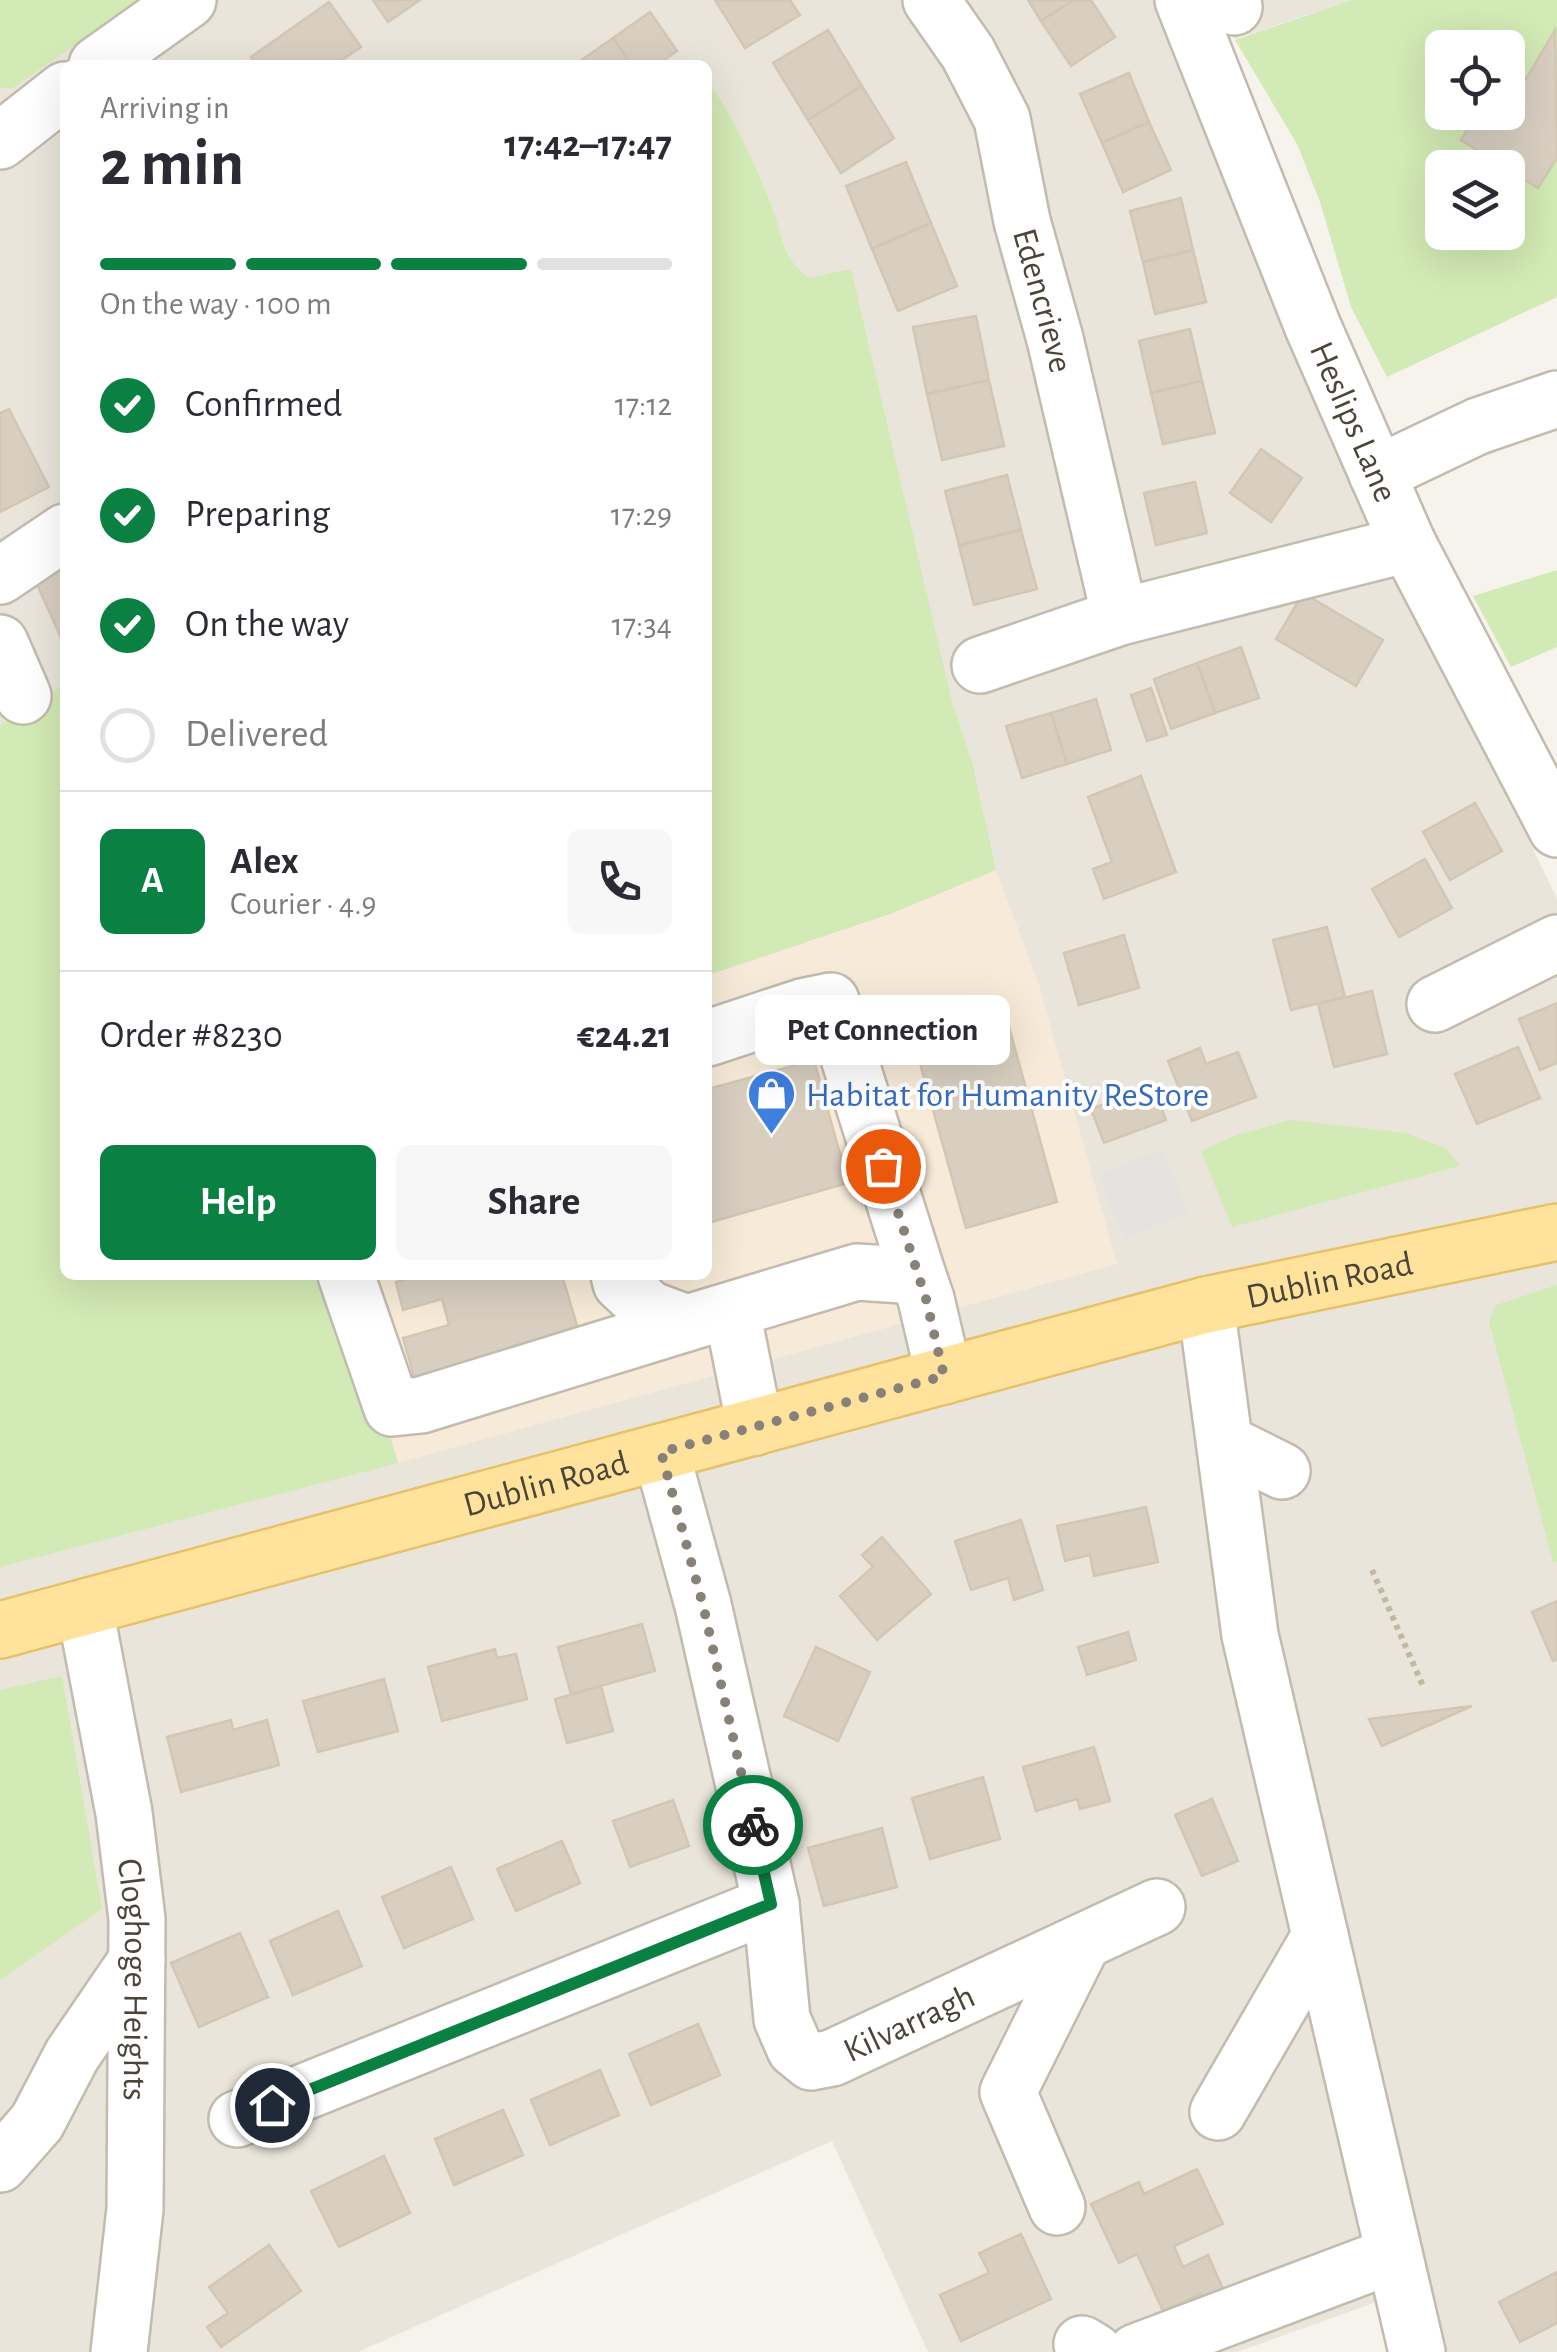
<!DOCTYPE html>
<meta charset="utf-8">
<style>
:root{--surface:#fff;--page:#f7f7f7;--text:#2b2b33;--muted:#7c7c81;--line:#e1e1e2;--accent:#0b8043}
body{margin:0;font-family:"Alegreya Sans",sans-serif;background:var(--page);color:var(--text);height:100vh;display:flex;flex-direction:column;font-size:38px;white-space:nowrap}
*{box-sizing:border-box;margin:0}
p{font-size:32px;color:var(--muted)}
.icon{flex:none;width:55px;height:55px;fill:none;stroke:currentColor;stroke-width:2;stroke-linecap:round;stroke-linejoin:round}
.map{position:relative;flex:1;overflow:hidden}
.side{position:absolute;left:60px;top:60px;width:652px;height:1220px;display:flex;flex-direction:column;background:var(--surface);border-radius:15px;box-shadow:0 10px 40px #0002}
.side>*{flex:none}
.buttons{position:absolute;left:1425px;top:30px;display:grid;gap:20px}
.buttons a{display:grid;place-items:center;width:100px;height:100px;border-radius:15px;background:var(--surface);box-shadow:0 10px 40px #0002;font-size:50px}
.pin{position:absolute;display:grid;place-items:center;width:85px;height:85px;color:#fff;margin:-42px;border:5px solid #fff;border-radius:50%;box-shadow:0 2px 10px #0007}
.courier{position:absolute;display:grid;place-items:center;width:100px;height:100px;margin:-50px;border:8px solid #0b8043;border-radius:50%;background:#fff;color:#222;box-shadow:0 2px 12px #0007}
.bubble{position:absolute;height:70px;border-radius:15px;background:var(--surface);box-shadow:0 10px 40px #0002;font-size:32px;font-weight:700;line-height:70px;text-align:center}
.head em{font-style:normal;font-weight:700}
.head div{display:flex;flex-direction:column-reverse}
.head{display:flex;align-items:center;justify-content:space-between;height:170px;padding:0 40px}
h1{font-size:65px;font-weight:700;line-height:75px}
.bar{display:grid;grid-template-columns:repeat(4,1fr);gap:15px 10px;align-content:center;height:120px;padding:0 40px}
.bar i{height:12px;border-radius:8px;background:var(--line)}
.bar .on{background:var(--accent)}
.bar p{grid-column:span 4}
.line{display:flex;align-items:center;gap:25px;padding:0 40px;border-top:2px solid var(--line)}
.line div{flex:1}
.round{display:grid;place-items:center;flex:none;width:105px;height:105px;border-radius:15px;background:var(--page)}
ol{padding:0 40px;list-style:none}
li{display:flex;align-items:center;gap:30px;height:110px}
li p{margin-inline-start:auto}
li .icon{padding:10px;border-radius:50%;background:var(--accent);color:#fff;stroke-width:4}
li:last-child{color:var(--muted)}
li i{width:55px;height:55px;border:5px solid var(--line);border-radius:50%}
.cta{display:flex;gap:20px;margin-top:auto;padding:20px 40px}
.cta a{flex:1;height:115px;border-radius:15px;background:var(--accent);color:#fff;font-size:40px;font-weight:700;line-height:115px;text-align:center}
.cta a+a{background:var(--page);color:var(--text)}
.map>svg:first-child{display:block}
.residential{fill:#eae5da;fill-rule:evenodd}
.commercial{fill:#f7ead8}
.green{fill:#d2eab5;fill-rule:evenodd}
.parking{fill:#e5e3e0}
.building{fill:#d8cfc1;stroke:#d3c7b4;stroke-width:2.5}
.lines{fill:none;stroke-linecap:round;stroke-linejoin:round}
.minor-casing{stroke:#c2bbae;stroke-width:60}
.major-casing{stroke:#e6c16a;stroke-width:60}
.path{stroke:#c4b79f;stroke-width:6;stroke-dasharray:5 5;stroke-linecap:butt}
.minor{stroke:#fff;stroke-width:55}
.major{stroke:#ffe39c;stroke-width:55}
.done{stroke:#878178;stroke-width:10;stroke-dasharray:0 18}
.route{stroke:#0b8043;stroke-width:12}
.labels{text-anchor:middle;stroke-width:8;stroke-linejoin:round;paint-order:stroke}
.street-label{font-size:35px;fill:#4b4439;stroke:#fff}
.shop-label{font-size:35px;fill:#366cbe;stroke:#fff;text-anchor:start}
</style>
<div class="map">
<svg width="1557" height="2352" viewBox="0 0 1557 2352">
<rect width="100%" height="100%" fill="#f6f3ec"/>
<g class="residential">
<path d="M0 0H1170L1388 546 1557 899V2352H1397L1382 2300 1237 2352H928L832 2141 358 2352H0ZM65 65H708V1275H65Z"/>
<polygon points="1217,0 1352,0 1235,39"/>
</g>
<polygon class="commercial" points="996,870 1039,985 1117,1264 398,1463 341,1275 708,1275 708,975 890,914"/>
<g class="green">
<polygon points="0,0 139,0 13,88 0,88"/>
<path d="M1352 0H1557V297L1387 377 1351 307 1320 202 1297 144 1235 40ZM1442 48H1508V112H1442ZM1442 168H1508V232H1442Z"/>
<path d="M708 82C736 119 756 167 773 210 784 242 781 256 809 278L851 269 952 702 972 762 996 870 890 914 708 975Z"/>
<polygon points="1557,570 1557,647 1511,667 1473,596"/>
<polygon points="65,684 65,1275 341,1275 398,1463 0,1567 0,725"/>
<polygon points="1290,1120 1405,1133 1446,1148 1460,1166 1232,1227 1201,1151 1234,1136"/>
<polygon points="1557,1285 1557,1562 1553,1562 1489,1322 1496,1305"/>
<polygon points="62,1676 102,1909 0,1980 0,1690"/>
</g>
<polygon class="parking" points="1162,1149 1188,1212 1125,1239 1098,1175"/>
<g class="building">
<polygon points="373,0 420,0 388,22"/>
<polygon points="715,0 790,0 800,15 745,48"/>
<polygon points="1028,0 1074,0 1041,21"/>
<polygon points="1074,0 1091,0 1115,37 1071,66 1041,21"/>
<polygon points="329,2 361,47 335,65 256,65 251,57"/>
<polygon points="650,12 677,51 657,65 632,65 613,38"/>
<polygon points="828,30 862,86 808,120 773,63"/>
<polygon points="1555,30 1557,158 1538,188 1461,140 1478,112 1508,112 1508,68 1526,79"/>
<polygon points="613,38 632,65 576,65 576,64"/>
<polygon points="1129,73 1149,122 1102,143 1080,94"/>
<polygon points="862,86 894,138 841,173 808,120"/>
<polygon points="1149,122 1171,170 1123,192 1102,143"/>
<polygon points="906,162 931,223 872,249 846,186"/>
<polygon points="1181,198 1193,250 1143,262 1130,211"/>
<polygon points="931,223 957,286 898,311 872,249"/>
<polygon points="1193,250 1206,302 1155,314 1143,262"/>
<polygon points="976,316 989,380 927,394 913,327"/>
<polygon points="1190,329 1202,381 1151,393 1139,341"/>
<polygon points="989,380 1004,446 942,460 927,394"/>
<polygon points="1202,381 1215,433 1163,444 1151,393"/>
<polygon points="9,409 49,487 0,512 0,413"/>
<polygon points="1261,449 1302,478 1271,522 1230,493"/>
<polygon points="1007,475 1021,529 959,545 945,491"/>
<polygon points="1195,482 1207,533 1156,545 1144,493"/>
<polygon points="1021,530 1037,589 974,605 959,546"/>
<polygon points="65,554 65,639 62,640 31,571"/>
<polygon points="1303,593 1383,640 1356,686 1276,639"/>
<polygon points="1241,647 1259,698 1215,713 1197,663"/>
<polygon points="1197,663 1215,713 1171,729 1154,679"/>
<polygon points="1151,688 1167,735 1147,741 1131,695"/>
<polygon points="1096,699 1111,750 1067,764 1051,713"/>
<polygon points="1051,713 1067,764 1022,778 1006,726"/>
<polygon points="1141,776 1176,872 1104,899 1093,869 1112,862 1088,797"/>
<polygon points="1475,803 1502,851 1450,880 1423,832"/>
<polygon points="1425,859 1452,908 1399,937 1372,889"/>
<polygon points="1327,927 1345,997 1291,1010 1273,940"/>
<polygon points="1124,935 1139,988 1079,1005 1064,953"/>
<polygon points="1372,991 1387,1054 1334,1067 1318,1004"/>
<polygon points="1557,1003 1557,1063 1540,1070 1519,1019"/>
<polygon points="1003,1005 1057,1202 966,1228 911,1031"/>
<polygon points="1518,1047 1540,1098 1477,1124 1455,1074"/>
<polygon points="1200,1048 1206,1064 1238,1052 1256,1097 1192,1121 1168,1061"/>
<polygon points="814,1060 848,1183 708,1223 708,1089"/>
<polygon points="1153,1086 1166,1120 1104,1143 1091,1109"/>
<polygon points="419,1275 562,1275 581,1339 417,1387 403,1338 449,1325 442,1299 403,1310 396,1282"/>
<polygon points="1146,1507 1158,1562 1094,1576 1090,1555 1065,1561 1057,1526"/>
<polygon points="1021,1520 1043,1590 1014,1600 1008,1578 971,1590 955,1541"/>
<polygon points="882,1537 931,1594 877,1640 840,1596 873,1567 862,1555"/>
<polygon points="1557,1601 1557,1659 1553,1661 1532,1612"/>
<polygon points="642,1624 655,1671 571,1694 558,1647"/>
<polygon points="1128,1632 1136,1660 1087,1675 1078,1647"/>
<polygon points="816,1647 870,1672 838,1741 784,1716"/>
<polygon points="495,1649 497,1658 516,1654 527,1699 442,1721 428,1667"/>
<polygon points="384,1679 398,1731 318,1752 303,1701"/>
<polygon points="601,1686 613,1731 567,1743 555,1699"/>
<polygon points="1472,1706 1382,1746 1369,1719"/>
<polygon points="231,1720 233,1730 267,1720 279,1765 181,1792 167,1737"/>
<polygon points="1094,1747 1110,1801 1080,1809 1077,1799 1036,1811 1023,1767"/>
<polygon points="983,1777 1000,1839 930,1859 912,1798"/>
<polygon points="1212,1799 1238,1861 1202,1876 1175,1815"/>
<polygon points="673,1800 689,1846 630,1867 613,1821"/>
<polygon points="882,1828 897,1887 824,1906 808,1848"/>
<polygon points="562,1841 580,1883 516,1911 497,1869"/>
<polygon points="451,1867 473,1919 404,1948 382,1897"/>
<polygon points="338,1911 362,1966 293,1995 270,1941"/>
<polygon points="240,1933 268,1997 199,2027 171,1963"/>
<polygon points="698,2024 720,2075 651,2105 629,2054"/>
<polygon points="600,2070 619,2115 550,2145 531,2100"/>
<polygon points="503,2110 523,2155 454,2185 435,2139"/>
<polygon points="384,2156 410,2213 339,2247 311,2191"/>
<polygon points="1197,2169 1223,2224 1174,2246 1183,2267 1208,2255 1226,2296 1206,2305 1201,2294 1163,2311 1137,2254 1119,2263 1091,2204 1139,2182 1144,2194"/>
<polygon points="1021,2234 1051,2299 961,2341 940,2295 989,2273 979,2253"/>
<polygon points="269,2245 301,2291 221,2347 207,2327 228,2313 209,2287"/>
<polygon points="1557,2272 1557,2323 1520,2342 1499,2302"/>
</g>
<g class="lines">
<defs>
<g id="minor">
<path id="s1" d="M931 0 968 53 1002 119 1022 221 1055 339 1120 617"/>
<path id="s2" d="M1183 0 1313 327 1408 544 1557 829"/>
<polyline points="1231,0 1234,7"/>
<polyline points="97,65 188,0"/>
<polyline points="0,141 65,90"/>
<polyline points="1377,474 1478,426 1557,399"/>
<polyline points="0,576 65,532"/>
<polyline points="0,643 23,696"/>
<polyline points="980,665 1120,617 1408,544"/>
<polyline points="1435,1004 1557,943"/>
<polyline points="708,1038 802,1007 831,1001 918,1276"/>
<polyline points="346,1275 392,1408 421,1405 687,1323"/>
<polyline points="619,1275 621,1283 649,1309 687,1323 857,1272 918,1276 926,1299 944,1376"/>
<polyline points="1206,1305 1250,1635 1417,2352"/>
<polyline points="732,1311 755,1427"/>
<polyline points="1226,1443 1282,1471"/>
<path id="s3" d="M661 1452 703 1605 771 1904 782 2019 795 2049 811 2062 832 2058 1157 1907"/>
<path id="s4" d="M85 1609 124 1813 137 1919 135 2209 119 2352"/>
<polyline points="1218,2112 1320,1936"/>
<polyline points="237,2119 771,1904"/>
<polyline points="0,2164 37,2122 72,2055 137,1960"/>
<polyline points="1057,2207 1008,2092 1083,1942"/>
<polyline points="1082,2344 1095,2352"/>
<polyline points="1136,2352 1393,2255"/>
</g>
<g id="major">
<path id="s5" d="M0 1630 1206 1305 1557 1232"/>
</g>
</defs>
<use href="#minor" class="minor-casing"/>
<use href="#major" class="major-casing"/>
<polyline class="path" points="1372,1570 1423,1686"/>
<use href="#minor" class="minor"/>
<use href="#major" class="major"/>
</g>
<g class="lines">
<polyline class="done" points="753,1825 703,1605 661,1452 944,1376 926,1299 883,1166"/>
<polyline class="route" points="272,2105 771,1904 753,1825"/>
</g>
<defs>
<symbol id="shop-pin" viewBox="-11 -11 22 30"><path d="M0 17L-7.5 6A9.5 9.5 0 1 1 7.5 6Z" fill="#3f7fe0" stroke="#fff"/><path d="M-5-2.5h2.3a2.7 3.5 0 0 1 5.4 0H5L5.5 6h-11ZM-1.5-2.5h3a1.5 2.3 0 0 0-3 0Z" fill="#fff"/></symbol>
</defs>
<g fill-rule="evenodd">
<use href="#shop-pin" x="744" y="1066" width="55" height="75"/>
</g>
<g class="labels">
<g class="street-label">
<text dy="12" stroke="none"><textPath href="#s1" startOffset="325">Edencrieve</textPath></text>
<text dy="12" stroke="none"><textPath href="#s2" startOffset="455">Heslips Lane</textPath></text>
<text dy="12" stroke="none"><textPath href="#s5" startOffset="1375">Dublin Road</textPath></text>
<text dy="12" stroke="none"><textPath href="#s5" startOffset="565">Dublin Road</textPath></text>
<text dy="12" stroke="none"><textPath href="#s4" startOffset="375">Cloghoge Heights</textPath></text>
<text dy="12" stroke="none"><textPath href="#s3" startOffset="740">Kilvarragh</textPath></text>
</g>
<g class="shop-label">
<text x="806" y="1106">Habitat for Humanity ReStore</text>
</g>
</g>
</svg>
<div class="buttons">
<a><svg class="icon" aria-label="locate" viewBox="0 0 24 24"><circle cx="12" cy="12" r="6"/><path d="M12 2v4M12 18v4M2 12h4M18 12h4"/></svg></a>
<a><svg class="icon" aria-label="layers" viewBox="0 0 24 24"><path d="M12 4l9 5-9 5-9-5zM3 14l9 5 9-5"/></svg></a>
</div>
<div class="pin" style="left:883px;top:1166px;background:#ea580c"><svg class="icon" aria-label="bag" viewBox="0 0 24 24"><path d="M5 8h14l-1 12H6zM9 8a3 3 0 0 1 6 0"/></svg></div>
<div class="pin" style="left:272px;top:2105px;background:#1f2937"><svg class="icon" aria-label="home" viewBox="0 0 24 24"><path d="M3 11l9-7 9 7M6 9v11h12V9"/></svg></div>
<div class="courier" style="left:753px;top:1825px"><svg class="icon" aria-label="bike" viewBox="0 0 24 24"><circle cx="6" cy="16" r="4"/><circle cx="18" cy="16" r="4"/><path d="M6 16l4-8h5l3 8M10 8l3 8H6M13 5h3"/></svg></div>
<div class="bubble" style="left:755px;top:995px;width:255px">Pet Connection</div>
<section class="side">
<div class="head"><div><h1>2 min</h1><p>Arriving in</p></div><em>17:42–17:47</em></div>
<div class="bar"><i class="on"></i><i class="on"></i><i class="on"></i><i></i><p>On the way · 100 m</p></div>
<ol>
<li><svg class="icon" aria-label="check" viewBox="0 0 24 24"><path d="M5 12l5 5 9-10"/></svg>Confirmed<p>17:12</p></li>
<li><svg class="icon" aria-label="check" viewBox="0 0 24 24"><path d="M5 12l5 5 9-10"/></svg>Preparing<p>17:29</p></li>
<li><svg class="icon" aria-label="check" viewBox="0 0 24 24"><path d="M5 12l5 5 9-10"/></svg>On the way<p>17:34</p></li>
<li><i></i>Delivered</li>
</ol>
<div class="line" style="height:180px"><b class="round" style="background:var(--accent);color:#fff">A</b><div><b>Alex</b><p>Courier · 4.9</p></div><a class="round"><svg class="icon" aria-label="phone" viewBox="0 0 24 24"><path d="M5 4h4l2 5-3 2q2 4 5 5l2-3 5 2v4C11 20 4 13 5 4z"/></svg></a></div>
<div class="line" style="height:130px"><div>Order #8230</div><b>€24.21</b></div>
<div class="cta"><a>Help</a><a>Share</a></div>
</section>
</div>
